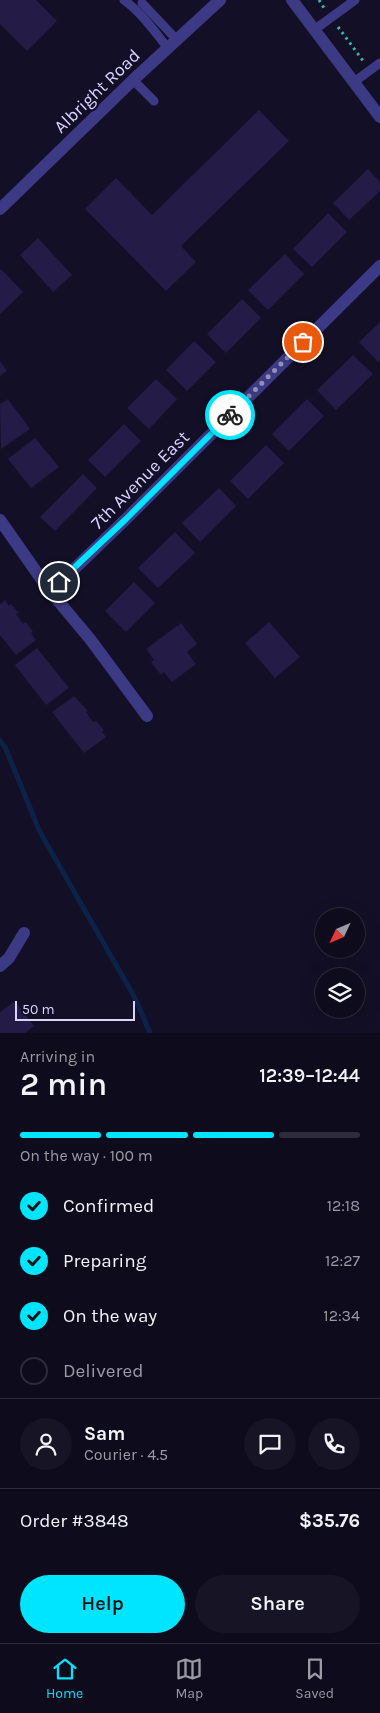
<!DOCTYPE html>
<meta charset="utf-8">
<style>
:root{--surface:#0e0b1c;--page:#171425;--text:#f1f3f6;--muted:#9b9ba3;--line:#2e2b3b;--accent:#00e5ff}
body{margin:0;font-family:Karla,sans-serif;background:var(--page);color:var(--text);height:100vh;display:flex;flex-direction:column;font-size:19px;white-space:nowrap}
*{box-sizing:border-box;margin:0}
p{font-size:16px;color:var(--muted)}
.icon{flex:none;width:28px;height:28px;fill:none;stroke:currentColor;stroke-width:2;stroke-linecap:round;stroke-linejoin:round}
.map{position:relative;height:1033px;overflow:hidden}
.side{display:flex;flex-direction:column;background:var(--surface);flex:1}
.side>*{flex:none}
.needle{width:32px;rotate:226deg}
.buttons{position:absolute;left:315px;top:908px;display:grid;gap:10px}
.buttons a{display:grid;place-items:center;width:50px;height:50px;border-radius:50%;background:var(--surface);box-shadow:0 5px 20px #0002,0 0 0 1px var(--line);font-size:25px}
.scale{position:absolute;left:15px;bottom:12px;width:120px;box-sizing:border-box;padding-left:5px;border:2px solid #d9d4ff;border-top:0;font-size:14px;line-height:18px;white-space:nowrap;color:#d9d4ff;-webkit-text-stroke:4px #130f26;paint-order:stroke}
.pin{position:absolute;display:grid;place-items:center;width:42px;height:42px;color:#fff;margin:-21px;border:2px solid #fff;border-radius:50%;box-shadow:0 1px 5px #0007}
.courier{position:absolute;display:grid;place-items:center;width:50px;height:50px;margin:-25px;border:4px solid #00e5ff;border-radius:50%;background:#fff;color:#222;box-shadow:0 1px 6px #0007}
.head em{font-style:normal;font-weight:600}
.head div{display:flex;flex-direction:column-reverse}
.head{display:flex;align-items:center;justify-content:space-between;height:85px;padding:0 20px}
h1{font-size:32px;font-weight:600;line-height:38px}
.bar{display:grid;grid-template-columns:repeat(4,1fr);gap:8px 5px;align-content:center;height:60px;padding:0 20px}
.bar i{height:6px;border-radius:4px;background:var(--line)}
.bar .active{background:var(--accent)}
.bar p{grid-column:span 4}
.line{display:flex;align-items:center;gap:12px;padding:0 20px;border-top:1px solid var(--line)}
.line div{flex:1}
.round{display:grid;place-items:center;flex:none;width:52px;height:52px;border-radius:26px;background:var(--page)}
ol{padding:0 20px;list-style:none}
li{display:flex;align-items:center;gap:15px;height:55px}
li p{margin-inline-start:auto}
li .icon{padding:5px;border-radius:50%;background:var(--accent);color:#111;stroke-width:4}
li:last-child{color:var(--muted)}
li i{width:28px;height:28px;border:2px solid var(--line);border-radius:50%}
.primary-button{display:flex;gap:10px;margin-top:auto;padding:10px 20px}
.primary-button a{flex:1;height:58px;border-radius:30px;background:var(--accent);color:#111;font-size:20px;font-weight:600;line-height:58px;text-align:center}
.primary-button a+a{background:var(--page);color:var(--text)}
.tabs{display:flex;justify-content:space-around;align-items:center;height:70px;border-top:1px solid var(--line);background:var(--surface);font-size:14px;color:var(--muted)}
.tabs a{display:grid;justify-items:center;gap:2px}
.tabs .active{color:var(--accent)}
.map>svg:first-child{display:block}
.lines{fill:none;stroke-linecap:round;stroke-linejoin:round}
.stream{stroke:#0c2248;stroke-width:5}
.building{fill:#241b47}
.path{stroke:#2fb8b0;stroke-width:3;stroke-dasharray:2.5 4;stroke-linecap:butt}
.service{stroke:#3d3a85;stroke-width:9}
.minor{stroke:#3d3a85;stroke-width:12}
.tertiary{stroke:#3d3a85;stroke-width:12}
.done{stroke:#948fb3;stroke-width:5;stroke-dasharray:0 9}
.route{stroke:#00e5ff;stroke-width:6}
.labels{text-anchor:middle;stroke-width:4.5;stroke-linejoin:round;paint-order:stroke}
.street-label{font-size:18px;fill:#d9d4ff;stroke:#130f26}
</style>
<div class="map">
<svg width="380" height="1033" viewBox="0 0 380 1033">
<rect width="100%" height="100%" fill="#130f26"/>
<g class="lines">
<polyline class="stream" points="0,741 5,747 40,832 135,998 150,1033"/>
</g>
<g class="building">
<polygon points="0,0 36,0 57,21 27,51 0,24"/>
<polygon points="259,110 289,141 181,246 196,262 166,291 85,209 116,178 152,215"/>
<polygon points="368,169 380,182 380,191 349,220 333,203"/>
<polygon points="328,213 347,232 312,267 293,249"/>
<polygon points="38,238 72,275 53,292 20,255"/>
<polygon points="285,254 304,274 268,310 248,290"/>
<polygon points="1,269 23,292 0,314 0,270"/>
<polygon points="242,299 261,318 226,353 207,334"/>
<polygon points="380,322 380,360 378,362 359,342"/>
<polygon points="194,341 216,362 187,391 166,370"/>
<polygon points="353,355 373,374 336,410 317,390"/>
<polygon points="0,361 7,371 0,376"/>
<polygon points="156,379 177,399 149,429 127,408"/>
<polygon points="8,399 30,429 1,449 0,404"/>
<polygon points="307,399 324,416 289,451 272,434"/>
<polygon points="124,424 141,441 105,477 88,460"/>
<polygon points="35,438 59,467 31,488 8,459"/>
<polygon points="266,445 284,463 248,499 230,481"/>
<polygon points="83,474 97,488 55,531 40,517"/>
<polygon points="219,488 236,506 200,542 182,523"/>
<polygon points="175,532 195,553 158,588 138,568"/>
<polygon points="134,582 155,603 126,632 105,611"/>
<polygon points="5,600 9,606 11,604 19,613 16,614 23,624 26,622 33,632 31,633 36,640 16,655 0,635 0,604"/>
<polygon points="269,622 300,657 275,678 245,643"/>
<polygon points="181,623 197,644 187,652 196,664 172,682 164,672 161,675 151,662 154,660 146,649"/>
<polygon points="37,648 69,688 46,705 15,665"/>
<polygon points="74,696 88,711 86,712 93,722 96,721 104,730 102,732 106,737 84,753 52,712"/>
<polygon points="15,1001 34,1026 25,1033 0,1033 0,1012"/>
</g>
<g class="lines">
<g class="path">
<polyline points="319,0 324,8"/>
<polyline points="338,27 364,62"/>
</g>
<g class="service">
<path d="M124 0C141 12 154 31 168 48"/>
<polyline points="142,3 177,40"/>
<polyline points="314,30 355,0"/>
<polyline points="133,80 154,101"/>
<polyline points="354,82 380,63"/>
</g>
<g class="minor">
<polyline points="0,209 133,80 220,0"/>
<polyline points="0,520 49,590 90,639 147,716"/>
<polyline points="49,590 69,574 126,519 380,266"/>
<polyline points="0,966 9,958 24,933"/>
</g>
<polyline class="tertiary" points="292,0 380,117"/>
</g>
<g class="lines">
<polyline class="done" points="230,415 303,342"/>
<polyline class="route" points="59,582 126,519 230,415"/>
</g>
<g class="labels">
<g class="street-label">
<text transform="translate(97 91) rotate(-44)" y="6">Albright Road</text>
<text transform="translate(140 480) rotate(-45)" y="6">7th Avenue East</text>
</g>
</g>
</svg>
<div class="buttons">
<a><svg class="needle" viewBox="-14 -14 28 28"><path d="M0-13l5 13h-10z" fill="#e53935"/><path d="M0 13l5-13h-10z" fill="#9b9ba3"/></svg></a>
<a><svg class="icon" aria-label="layers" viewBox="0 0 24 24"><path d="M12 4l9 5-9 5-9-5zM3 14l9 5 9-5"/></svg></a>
</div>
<div class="scale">50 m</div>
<div class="pin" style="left:303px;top:342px;background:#ea580c"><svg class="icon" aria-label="bag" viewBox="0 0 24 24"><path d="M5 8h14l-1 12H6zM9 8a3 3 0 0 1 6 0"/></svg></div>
<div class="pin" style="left:59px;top:582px;background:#1f2937"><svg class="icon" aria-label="home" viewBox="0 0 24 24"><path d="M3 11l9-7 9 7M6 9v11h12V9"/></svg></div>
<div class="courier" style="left:230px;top:415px"><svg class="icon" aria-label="bike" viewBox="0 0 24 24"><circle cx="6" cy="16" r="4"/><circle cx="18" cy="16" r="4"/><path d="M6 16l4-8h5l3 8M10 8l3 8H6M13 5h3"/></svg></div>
</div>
<section class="side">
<div class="head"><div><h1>2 min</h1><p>Arriving in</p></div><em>12:39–12:44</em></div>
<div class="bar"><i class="active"></i><i class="active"></i><i class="active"></i><i></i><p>On the way · 100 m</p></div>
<ol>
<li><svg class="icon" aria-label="check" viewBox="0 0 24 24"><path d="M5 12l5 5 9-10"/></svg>Confirmed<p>12:18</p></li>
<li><svg class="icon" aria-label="check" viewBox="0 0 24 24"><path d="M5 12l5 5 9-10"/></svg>Preparing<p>12:27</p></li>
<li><svg class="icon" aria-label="check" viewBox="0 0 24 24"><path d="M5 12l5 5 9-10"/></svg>On the way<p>12:34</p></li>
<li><i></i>Delivered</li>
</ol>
<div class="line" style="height:90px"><a class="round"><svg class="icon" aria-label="person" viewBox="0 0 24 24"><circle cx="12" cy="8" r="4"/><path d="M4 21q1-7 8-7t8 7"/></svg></a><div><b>Sam</b><p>Courier · 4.5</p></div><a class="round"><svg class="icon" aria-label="chat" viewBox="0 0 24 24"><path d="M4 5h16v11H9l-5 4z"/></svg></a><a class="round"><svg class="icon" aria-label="phone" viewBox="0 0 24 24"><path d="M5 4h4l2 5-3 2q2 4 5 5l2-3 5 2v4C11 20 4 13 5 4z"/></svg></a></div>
<div class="line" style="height:65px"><div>Order #3848</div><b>$35.76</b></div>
<div class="primary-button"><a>Help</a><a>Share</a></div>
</section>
<nav class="tabs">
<a class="active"><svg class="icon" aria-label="home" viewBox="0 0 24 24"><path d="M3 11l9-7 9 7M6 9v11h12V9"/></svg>Home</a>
<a><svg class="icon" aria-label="map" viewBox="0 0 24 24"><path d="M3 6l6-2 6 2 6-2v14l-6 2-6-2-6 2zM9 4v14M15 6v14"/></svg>Map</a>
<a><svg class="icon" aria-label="saved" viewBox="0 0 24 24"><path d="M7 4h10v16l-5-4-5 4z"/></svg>Saved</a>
</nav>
